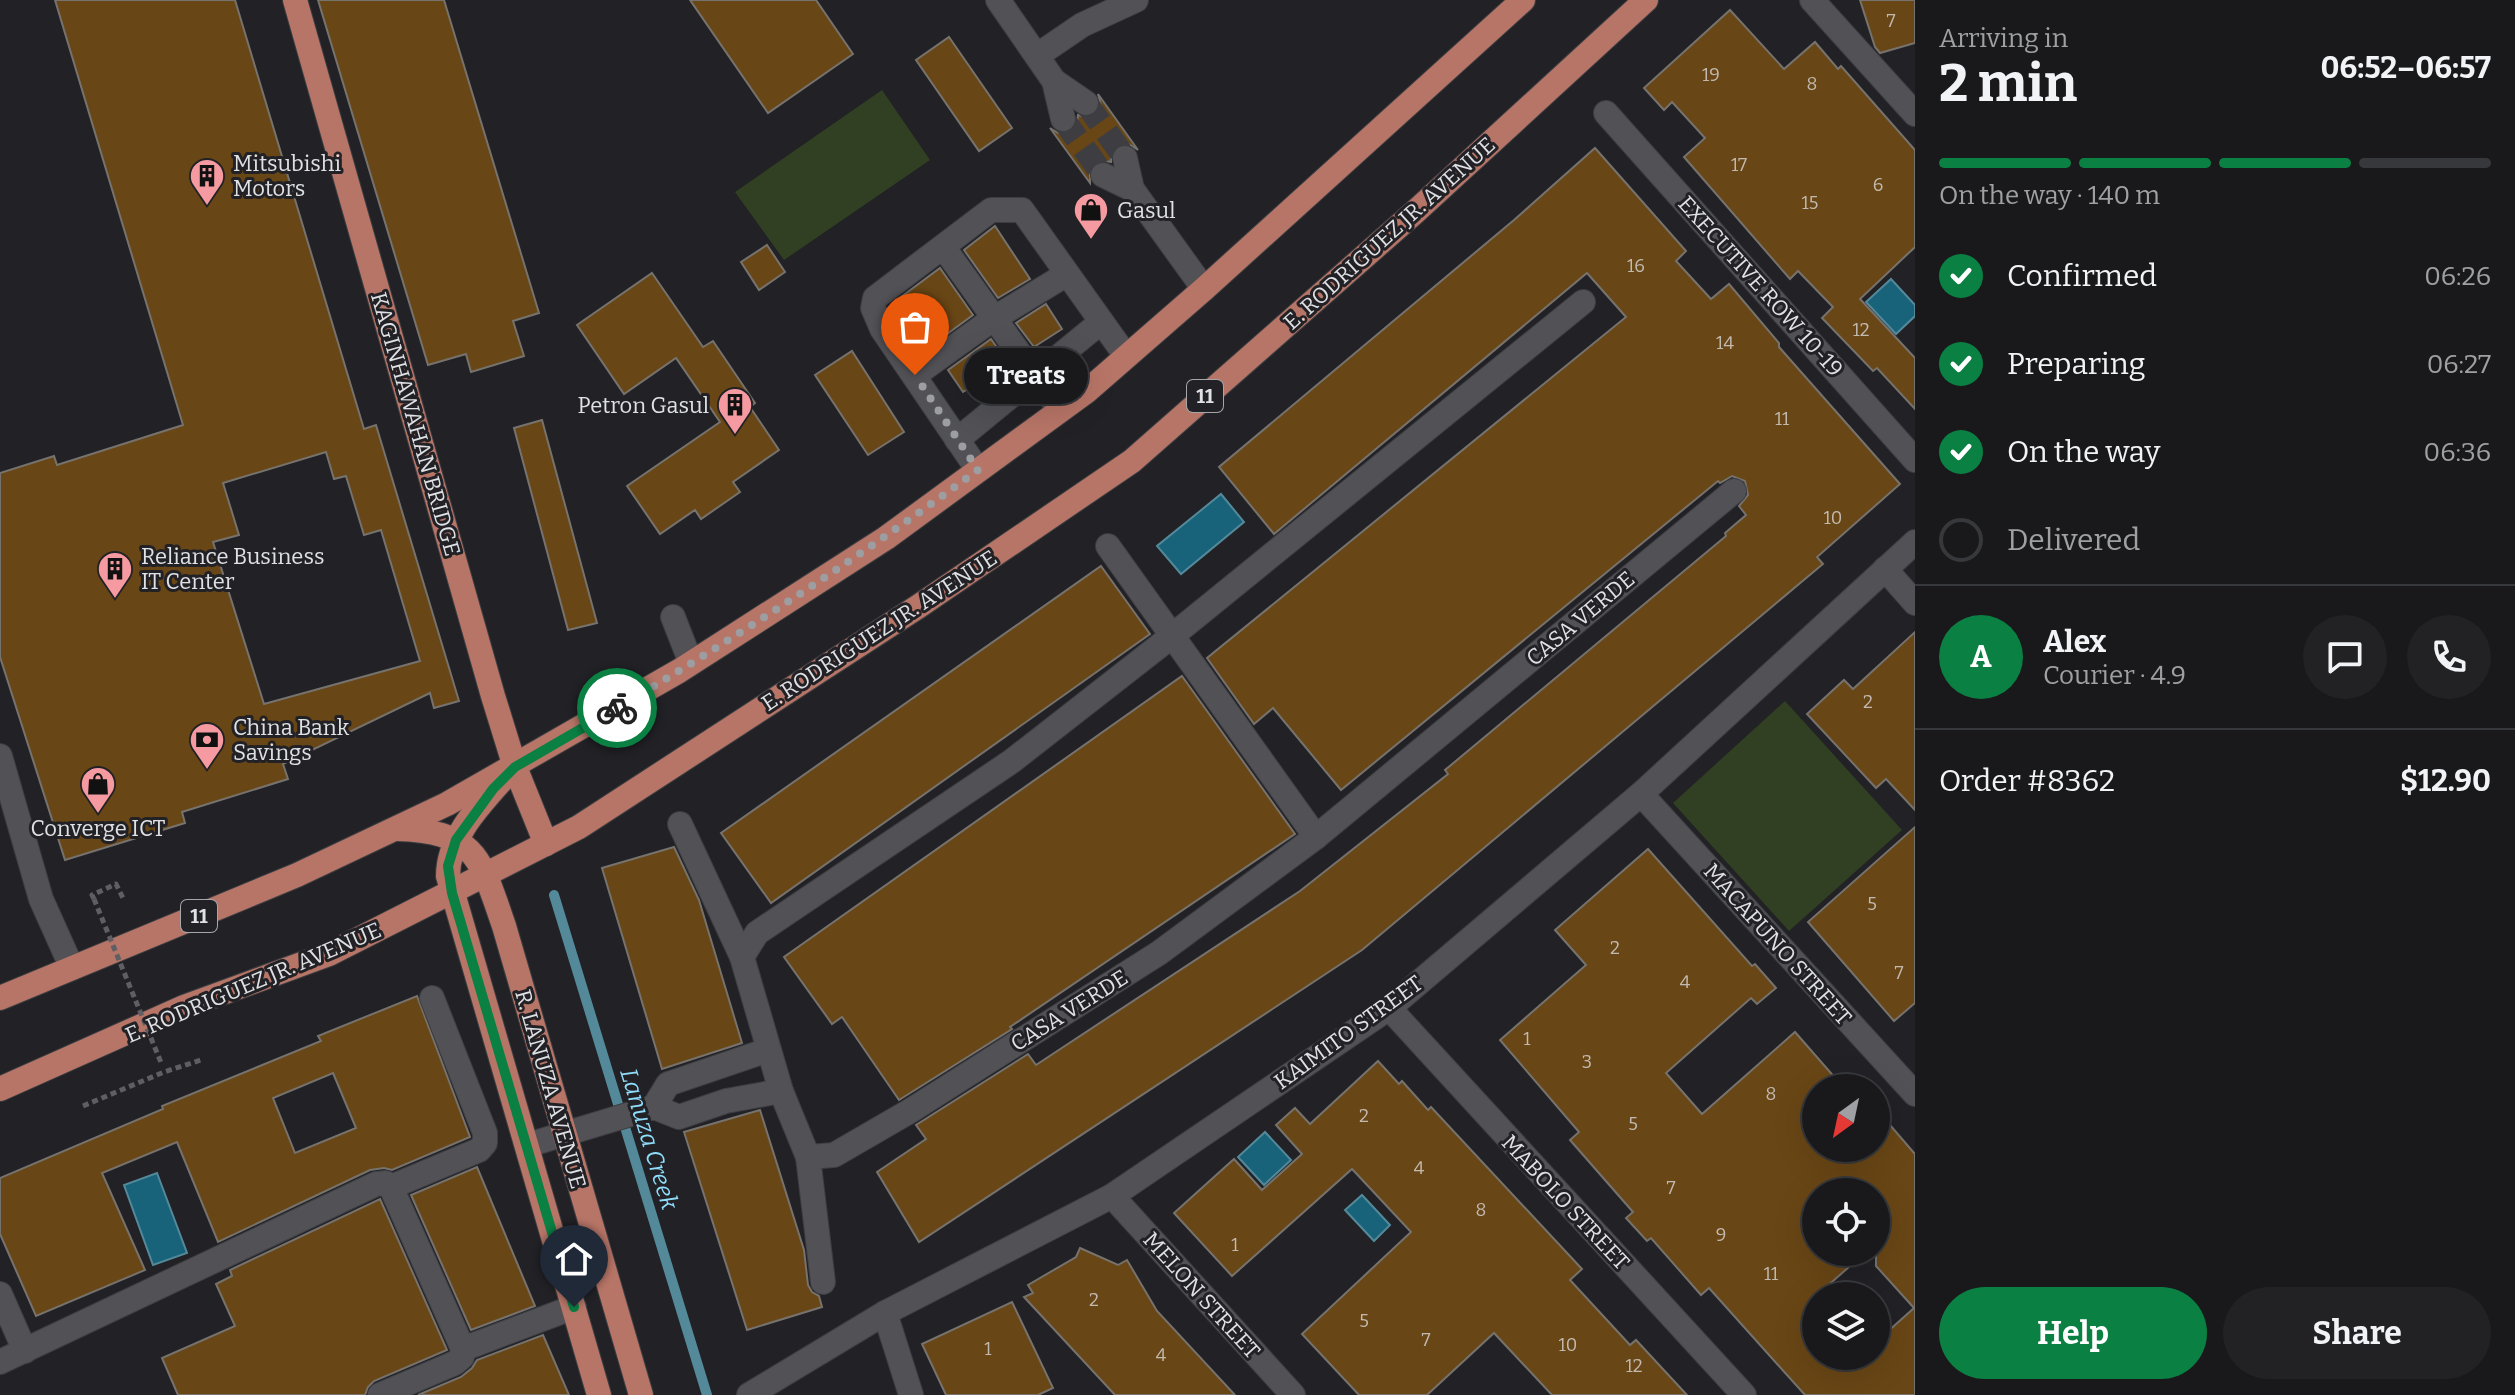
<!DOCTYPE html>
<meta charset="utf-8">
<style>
:root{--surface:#19191c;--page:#222225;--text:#f1f3f6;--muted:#9fa0a3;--line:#37383b;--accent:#0b8043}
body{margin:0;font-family:Bitter,serif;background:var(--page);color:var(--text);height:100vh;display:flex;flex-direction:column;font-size:30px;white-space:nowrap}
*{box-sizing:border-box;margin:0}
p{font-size:26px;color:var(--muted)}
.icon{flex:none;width:44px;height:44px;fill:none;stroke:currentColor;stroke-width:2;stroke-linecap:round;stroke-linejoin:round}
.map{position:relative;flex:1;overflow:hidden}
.panel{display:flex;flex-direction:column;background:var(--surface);width:600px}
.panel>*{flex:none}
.needle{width:52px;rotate:213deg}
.fabs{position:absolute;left:1802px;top:1074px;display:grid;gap:16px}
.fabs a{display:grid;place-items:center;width:88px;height:88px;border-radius:50%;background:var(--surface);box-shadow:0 8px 32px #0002,0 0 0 2px var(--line);font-size:40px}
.pin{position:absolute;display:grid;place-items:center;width:68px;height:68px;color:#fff;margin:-82px -34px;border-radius:50% 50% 50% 0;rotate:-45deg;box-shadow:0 0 8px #0007}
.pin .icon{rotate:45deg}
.courier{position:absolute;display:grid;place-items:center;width:80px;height:80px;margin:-40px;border:6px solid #0b8043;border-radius:50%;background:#fff;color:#222;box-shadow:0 2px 10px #0007}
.bubble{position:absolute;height:56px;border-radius:28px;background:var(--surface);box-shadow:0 8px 32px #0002,0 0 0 2px var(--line);font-size:26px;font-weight:700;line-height:56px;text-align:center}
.overview em{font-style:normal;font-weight:700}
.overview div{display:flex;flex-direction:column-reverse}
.overview{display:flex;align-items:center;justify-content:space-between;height:136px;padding:0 24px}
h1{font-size:52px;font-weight:700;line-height:60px}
.bar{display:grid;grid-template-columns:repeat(4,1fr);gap:12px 8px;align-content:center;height:96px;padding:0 24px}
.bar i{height:10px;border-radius:6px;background:var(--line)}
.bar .selected{background:var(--accent)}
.bar p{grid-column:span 4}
.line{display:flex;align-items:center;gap:20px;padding:0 24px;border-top:2px solid var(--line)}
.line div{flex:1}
.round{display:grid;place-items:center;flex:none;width:84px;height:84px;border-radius:42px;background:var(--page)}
ol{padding:0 24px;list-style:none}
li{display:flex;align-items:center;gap:24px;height:88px}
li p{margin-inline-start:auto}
li .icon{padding:8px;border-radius:50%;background:var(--accent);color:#fff;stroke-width:4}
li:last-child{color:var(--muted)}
li i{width:44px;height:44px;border:4px solid var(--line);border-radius:50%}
.primary-button{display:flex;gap:16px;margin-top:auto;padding:16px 24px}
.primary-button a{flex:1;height:92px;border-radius:48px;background:var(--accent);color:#fff;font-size:32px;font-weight:700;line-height:92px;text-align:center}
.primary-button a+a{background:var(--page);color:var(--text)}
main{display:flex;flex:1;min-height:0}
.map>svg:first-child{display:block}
.green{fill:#314022}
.water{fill:#18637a;stroke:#54899a;stroke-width:2}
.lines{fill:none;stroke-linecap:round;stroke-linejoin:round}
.stream{stroke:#54899a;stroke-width:10}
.building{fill:#694615;stroke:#76726d;stroke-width:2;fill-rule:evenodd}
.minor-tunnel{stroke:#3e3e42;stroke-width:24;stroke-dasharray:24 12;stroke-linecap:butt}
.minor-casing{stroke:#3d3e42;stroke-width:26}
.major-casing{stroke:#3d3e42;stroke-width:26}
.path{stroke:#5e5e63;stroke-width:5;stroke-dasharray:6 4;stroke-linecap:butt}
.minor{stroke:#515156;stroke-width:24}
.major{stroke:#b77567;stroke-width:24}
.path-bridge{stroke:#5e5e63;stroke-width:5;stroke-dasharray:6 4;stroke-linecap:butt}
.done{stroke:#9d9ea2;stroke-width:8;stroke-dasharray:0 14.4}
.route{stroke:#0b8043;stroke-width:10}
.labels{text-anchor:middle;stroke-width:6;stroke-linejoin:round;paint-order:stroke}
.number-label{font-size:18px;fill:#c2bab0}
.shield{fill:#212126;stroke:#a7a7ab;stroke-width:2}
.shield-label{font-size:20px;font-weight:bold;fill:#e0e1e4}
.poi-label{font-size:22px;fill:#e0e1e4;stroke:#212126;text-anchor:start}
.street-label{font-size:22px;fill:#e0e1e4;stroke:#212126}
.water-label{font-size:24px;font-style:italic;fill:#8fddfb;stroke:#212126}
</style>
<main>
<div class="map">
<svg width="1915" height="1395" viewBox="0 0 1915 1395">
<rect width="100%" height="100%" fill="#212126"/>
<g class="green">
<polygon points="882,90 930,160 784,260 735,192"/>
<polygon points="1785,701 1902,830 1789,931 1673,803"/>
</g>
<g class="water">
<polygon points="1891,279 1915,305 1915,316 1896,334 1866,302"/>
<polygon points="1221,494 1244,522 1181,574 1157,546"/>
<polygon points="1265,1132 1291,1160 1264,1185 1238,1157"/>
<polygon points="157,1173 187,1253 153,1265 124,1185"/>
<polygon points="1362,1195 1390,1225 1374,1241 1345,1210"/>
</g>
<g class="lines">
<polyline class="stream" points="554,895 707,1395"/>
</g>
<g class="building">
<path d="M55 0H235L364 429 376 425 459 701 434 708 430 693 283 764 288 779 182 812 185 823 65 860 0 657V473L54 456 57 465 183 425ZM326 452 334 479 346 476 364 535 381 530 420 661 264 704 213 542 239 535 223 483Z"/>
<polygon points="318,0 444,0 539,313 513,321 524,356 471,372 466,354 428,365"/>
<polygon points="690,0 816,0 853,54 768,113"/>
<polygon points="1860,0 1915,0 1915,43 1880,53 1875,47"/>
<polygon points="1730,10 1784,69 1815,42 1838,69 1841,66 1915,150 1915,247 1860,299 1915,358 1915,409 1877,368 1873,371 1822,318 1833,307 1798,271 1790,279 1684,157 1705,138 1672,102 1664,110 1644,88"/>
<polygon points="949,37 1012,128 979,151 916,60"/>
<polygon points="1098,94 1138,150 1129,144 1115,147 1111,153 1111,162 1101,160 1090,168 1090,183 1050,128 1058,133 1067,133 1077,124 1078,115 1086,118 1093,116 1101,105"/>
<polygon points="1595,148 1686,251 1676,261 1711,299 1729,284 1779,343 1779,347 1900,484 1817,557 1823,564 1362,950 919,1242 877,1172 926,1139 916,1125 1028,1054 1036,1065 1300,891 1448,774 1445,770 1726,536 1725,533 1746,515 1739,506 1748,495 1745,481 1732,476 1720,483 1718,481 1341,790 1273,708 1254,724 1207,658 1626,317 1587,273 1274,534 1219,467 1514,220"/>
<polygon points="995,226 1030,279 998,298 964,250"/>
<polygon points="767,245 785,272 759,290 741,262"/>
<polygon points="940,268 973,315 932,345 901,297"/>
<polygon points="652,273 703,347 713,341 755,403 750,407 779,450 733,482 740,492 701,519 695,510 660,534 627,486 720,422 676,358 624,394 577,325"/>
<polygon points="1046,304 1062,329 1034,347 1016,323"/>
<polygon points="991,339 1008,363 963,392 948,370"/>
<polygon points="852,351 904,432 868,455 815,375"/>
<polygon points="542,420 597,623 568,630 514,428"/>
<polygon points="1101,566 1150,634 771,903 721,833"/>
<polygon points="1915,632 1915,810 1886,779 1876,788 1807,714 1844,680 1853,689"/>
<polygon points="1182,676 1295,834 1010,1027 1012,1029 899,1100 842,1017 832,1024 784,957"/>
<polygon points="1915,827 1915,1003 1894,1021 1808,922"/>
<polygon points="674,847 699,900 742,1043 662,1069 602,868"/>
<path d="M1648 849 1752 966 1755 964 1776 988 1757 1004 1751 998 1666 1073 1702 1114 1795 1032 1844 1088H1816V1148H1876V1137L1890 1125 1915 1154V1395H1805L1709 1288 1701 1295 1651 1238 1647 1241 1626 1218 1633 1212 1570 1140 1579 1132 1500 1040 1586 965 1555 930ZM1816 1192H1876V1266L1914 1308 1876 1342V1356H1816V1296L1866 1252H1816Z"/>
<path d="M417 996 470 1137 392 1170 384 1168 370 1170 218 1242 177 1142 102 1173 145 1270 36 1316 0 1234V1178L163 1109 162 1106 321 1041 318 1036ZM333 1073 356 1128 295 1153 273 1098Z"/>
<polygon points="1378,1061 1399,1084 1402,1081 1428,1110 1431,1107 1582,1269 1570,1280 1630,1345 1636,1340 1687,1395 1552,1395 1494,1333 1427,1395 1359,1395 1302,1334 1411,1232 1352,1169 1232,1276 1174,1213 1234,1159 1262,1190 1302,1154 1276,1125 1295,1108 1310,1124"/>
<polygon points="760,1110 804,1250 808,1285 812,1292 819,1296 822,1307 747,1330 684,1132"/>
<polygon points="477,1167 535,1306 471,1330 411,1195"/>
<polygon points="380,1199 447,1350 374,1381 368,1387 365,1395 178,1395 162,1358 235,1326 216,1284 232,1276 230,1270"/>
<polygon points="1080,1248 1118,1265 1127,1260 1157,1311 1235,1395 1115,1395 1024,1297 1033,1293 1028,1285 1076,1257"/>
<polygon points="1012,1302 1053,1388 1038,1395 946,1395 922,1344"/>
<polygon points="543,1335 569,1395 418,1395 461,1377 472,1368 477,1360"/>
</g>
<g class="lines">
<g class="minor-tunnel">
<polyline points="1086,103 1125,158"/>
<polyline points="1063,119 1103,175"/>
</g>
<defs>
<g id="minor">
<polyline points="998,0 1054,81 1063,119"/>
<polyline points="1812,0 1915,114"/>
<polyline points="1038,55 1082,25 1136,0"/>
<polyline points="1054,81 1086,103"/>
<polyline points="1606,113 1915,460"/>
<polyline points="1125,158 1132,189 1204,289"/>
<polyline points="1103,175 1132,189"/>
<polyline points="944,248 1060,410"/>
<polyline points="915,375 993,319 1067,274"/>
<polyline points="957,440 1101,322"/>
<polyline points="978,470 882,329 873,308 875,298 991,210 1022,210 1126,356"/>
<polyline points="1108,546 1316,837"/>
<polyline points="1885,569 1915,603"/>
<polyline points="673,617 691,663"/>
<polyline points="0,756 41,899 72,968"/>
<polyline points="1641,794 1915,1094"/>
<polyline points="680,824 742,957 781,1091 808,1157 823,1282"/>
<polyline points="742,957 757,933 1012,761 1172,636 1583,302"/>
<polyline points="1389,1008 1744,1395"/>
<polyline points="654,1107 668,1084 768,1050"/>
<polyline points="528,1145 654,1107 679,1117 726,1101 781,1091"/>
<polyline points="808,1157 834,1155 910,1111 1159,953 1316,837 1734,491"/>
<polyline points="391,1187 479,1150 485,1143 485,1133 432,998"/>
<polyline points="1112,1196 1293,1395"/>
<polyline points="0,1294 25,1351"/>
<polyline points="885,1313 911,1395"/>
<polyline points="463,1349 574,1307"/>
<polyline points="0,1362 376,1184 386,1183 391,1187 463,1349 462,1357 455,1363 380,1395"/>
<polyline points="749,1395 885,1313 1112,1196 1389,1008 1641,794 1915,542"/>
</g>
<g id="major">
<polyline points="295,0 493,696 515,767 546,844"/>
<path d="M502 780C478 807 448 838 448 876L599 1395"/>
<path d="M397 829C477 831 481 860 504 926L641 1395"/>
<polyline points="0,998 297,875 447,804 679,671 886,538 1087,391 1204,289 1523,0"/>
<polyline points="0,1089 184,1007 329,954 579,827 919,606 1132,461 1415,212 1646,0"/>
</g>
</defs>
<use href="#minor" class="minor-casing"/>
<use href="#major" class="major-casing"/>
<g class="path">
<polyline points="94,899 92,895 116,884 123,898"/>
<polyline points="83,1106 164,1072 204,1059"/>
</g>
<use href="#minor" class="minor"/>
<use href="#major" class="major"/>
<polyline class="path-bridge" points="94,899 162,1065"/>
</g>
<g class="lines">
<path class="done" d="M617 708C741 635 862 555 978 470L915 375"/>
<polyline class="route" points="574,1307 452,893 448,866 456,840 493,789 515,767 617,708"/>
</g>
<defs>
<symbol id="building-pin" viewBox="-11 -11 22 30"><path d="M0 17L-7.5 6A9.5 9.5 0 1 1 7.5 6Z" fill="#f49aa0" stroke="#212126"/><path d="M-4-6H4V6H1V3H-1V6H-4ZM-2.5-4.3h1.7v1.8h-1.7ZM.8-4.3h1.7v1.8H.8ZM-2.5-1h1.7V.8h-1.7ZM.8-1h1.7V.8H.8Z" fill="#111"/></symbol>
<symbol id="shop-pin" viewBox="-11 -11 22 30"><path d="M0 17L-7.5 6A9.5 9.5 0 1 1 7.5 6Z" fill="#f49aa0" stroke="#212126"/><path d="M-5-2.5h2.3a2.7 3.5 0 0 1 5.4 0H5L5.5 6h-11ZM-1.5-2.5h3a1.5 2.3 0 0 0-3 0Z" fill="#111"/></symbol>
<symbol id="bank-pin" viewBox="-11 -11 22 30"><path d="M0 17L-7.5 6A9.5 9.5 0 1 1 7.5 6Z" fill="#f49aa0" stroke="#212126"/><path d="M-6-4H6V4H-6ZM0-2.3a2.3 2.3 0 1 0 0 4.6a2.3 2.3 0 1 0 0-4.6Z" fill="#111"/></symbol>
</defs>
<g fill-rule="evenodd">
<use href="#building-pin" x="187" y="156" width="40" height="54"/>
<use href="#shop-pin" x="1071" y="190" width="40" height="54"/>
<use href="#building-pin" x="715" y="385" width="40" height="54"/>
<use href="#building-pin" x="95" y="549" width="40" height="54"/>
<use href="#bank-pin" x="187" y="720" width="40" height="54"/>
<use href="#shop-pin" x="78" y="764" width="40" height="54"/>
</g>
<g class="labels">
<g class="number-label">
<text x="1891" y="27">7</text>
<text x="1711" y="81">19</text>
<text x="1812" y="90">8</text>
<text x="1739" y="171">17</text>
<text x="1878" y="191">6</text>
<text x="1810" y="209">15</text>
<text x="1636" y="272">16</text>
<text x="1861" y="336">12</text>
<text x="1725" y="349">14</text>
<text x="1782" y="425">11</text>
<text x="1833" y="524">10</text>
<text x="1868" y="708">2</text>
<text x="1872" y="910">5</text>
<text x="1615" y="954">2</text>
<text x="1899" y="979">7</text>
<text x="1685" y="988">4</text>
<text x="1527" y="1045">1</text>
<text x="1587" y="1068">3</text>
<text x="1771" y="1100">8</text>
<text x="1364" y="1122">2</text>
<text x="1633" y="1130">5</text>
<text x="1419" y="1174">4</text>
<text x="1671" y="1194">7</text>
<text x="1481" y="1216">8</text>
<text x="1721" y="1241">9</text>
<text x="1235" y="1251">1</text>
<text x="1771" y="1280">11</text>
<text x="1094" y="1306">2</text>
<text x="1364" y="1327">5</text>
<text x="1426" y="1346">7</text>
<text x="1568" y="1351">10</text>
<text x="988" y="1355">1</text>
<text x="1161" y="1361">4</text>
<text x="1634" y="1372">12</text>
</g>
<g class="shield">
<rect x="1187" y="380" width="36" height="32" rx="6"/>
<rect x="181" y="900" width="36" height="32" rx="6"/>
</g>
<g class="shield-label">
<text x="1205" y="403">11</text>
<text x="199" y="923">11</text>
</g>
<g class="poi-label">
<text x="233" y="171">Mitsubishi<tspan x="233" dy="25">Motors</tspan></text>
<text x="1117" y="218">Gasul</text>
<text x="709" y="413" text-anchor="end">Petron Gasul</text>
<text x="141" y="564">Reliance Business<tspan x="141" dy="25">IT Center</tspan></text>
<text x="233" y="735">China Bank<tspan x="233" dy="25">Savings</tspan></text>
<text x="98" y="836" text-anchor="middle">Converge ICT</text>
</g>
<g class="street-label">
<text transform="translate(1389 233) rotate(-42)" y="8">E. RODRIGUEZ JR. AVENUE</text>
<text transform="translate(1761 286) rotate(48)" y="8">EXECUTIVE ROW 10-19</text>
<text transform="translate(416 424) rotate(74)" y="8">KAGINHAWAHAN BRIDGE</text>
<text transform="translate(1580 618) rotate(-40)" y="8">CASA VERDE</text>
<text transform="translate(879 630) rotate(-33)" y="8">E. RODRIGUEZ JR. AVENUE</text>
<text transform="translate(1778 944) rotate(48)" y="8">MACAPUNO STREET</text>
<text transform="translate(253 982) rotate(-23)" y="8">E. RODRIGUEZ JR. AVENUE</text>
<text transform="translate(1069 1010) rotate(-32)" y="8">CASA VERDE</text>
<text transform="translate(1348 1032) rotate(-36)" y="8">KAIMITO STREET</text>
<text transform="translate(551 1089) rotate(74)" y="8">R. LANUZA AVENUE</text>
<text transform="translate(1566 1202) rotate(47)" y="8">MABOLO STREET</text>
<text transform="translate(1202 1295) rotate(48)" y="8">MELON STREET</text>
</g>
<g class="water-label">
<text transform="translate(649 1139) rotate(73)" y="8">Lanuza Creek</text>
</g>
</g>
</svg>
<div class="fabs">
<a><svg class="needle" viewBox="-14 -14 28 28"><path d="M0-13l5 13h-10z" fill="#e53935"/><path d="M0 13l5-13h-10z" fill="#9fa0a3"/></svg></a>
<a><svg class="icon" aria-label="locate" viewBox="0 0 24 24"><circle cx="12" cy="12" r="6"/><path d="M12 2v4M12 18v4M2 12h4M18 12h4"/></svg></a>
<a><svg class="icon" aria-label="layers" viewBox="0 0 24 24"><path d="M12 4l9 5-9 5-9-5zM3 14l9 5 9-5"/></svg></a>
</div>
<div class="pin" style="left:915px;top:375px;background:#ea580c"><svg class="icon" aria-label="bag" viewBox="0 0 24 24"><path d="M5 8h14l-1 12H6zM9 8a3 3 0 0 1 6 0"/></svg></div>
<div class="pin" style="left:574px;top:1307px;background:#1f2937"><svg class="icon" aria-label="home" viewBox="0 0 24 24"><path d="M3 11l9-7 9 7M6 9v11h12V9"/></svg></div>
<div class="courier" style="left:617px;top:708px"><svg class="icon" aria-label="bike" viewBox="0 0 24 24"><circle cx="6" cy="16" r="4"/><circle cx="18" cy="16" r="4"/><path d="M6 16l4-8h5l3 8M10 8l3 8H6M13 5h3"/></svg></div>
<div class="bubble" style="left:964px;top:348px;width:124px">Treats</div>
</div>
<section class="panel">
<div class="overview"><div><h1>2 min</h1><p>Arriving in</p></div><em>06:52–06:57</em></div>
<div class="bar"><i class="selected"></i><i class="selected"></i><i class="selected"></i><i></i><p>On the way · 140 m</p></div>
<ol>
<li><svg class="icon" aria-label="check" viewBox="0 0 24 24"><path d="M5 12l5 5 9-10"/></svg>Confirmed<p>06:26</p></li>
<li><svg class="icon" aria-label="check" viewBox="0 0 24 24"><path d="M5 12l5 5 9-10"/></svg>Preparing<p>06:27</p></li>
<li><svg class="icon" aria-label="check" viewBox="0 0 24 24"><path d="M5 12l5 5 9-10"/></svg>On the way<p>06:36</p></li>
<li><i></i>Delivered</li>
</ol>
<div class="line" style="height:144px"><b class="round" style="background:var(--accent);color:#fff">A</b><div><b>Alex</b><p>Courier · 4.9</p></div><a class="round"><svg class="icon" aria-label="chat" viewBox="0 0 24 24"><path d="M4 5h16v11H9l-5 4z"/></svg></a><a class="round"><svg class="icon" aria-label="phone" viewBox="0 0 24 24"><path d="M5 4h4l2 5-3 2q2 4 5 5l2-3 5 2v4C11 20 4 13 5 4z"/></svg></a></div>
<div class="line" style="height:104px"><div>Order #8362</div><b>$12.90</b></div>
<div class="primary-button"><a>Help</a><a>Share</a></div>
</section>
</main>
